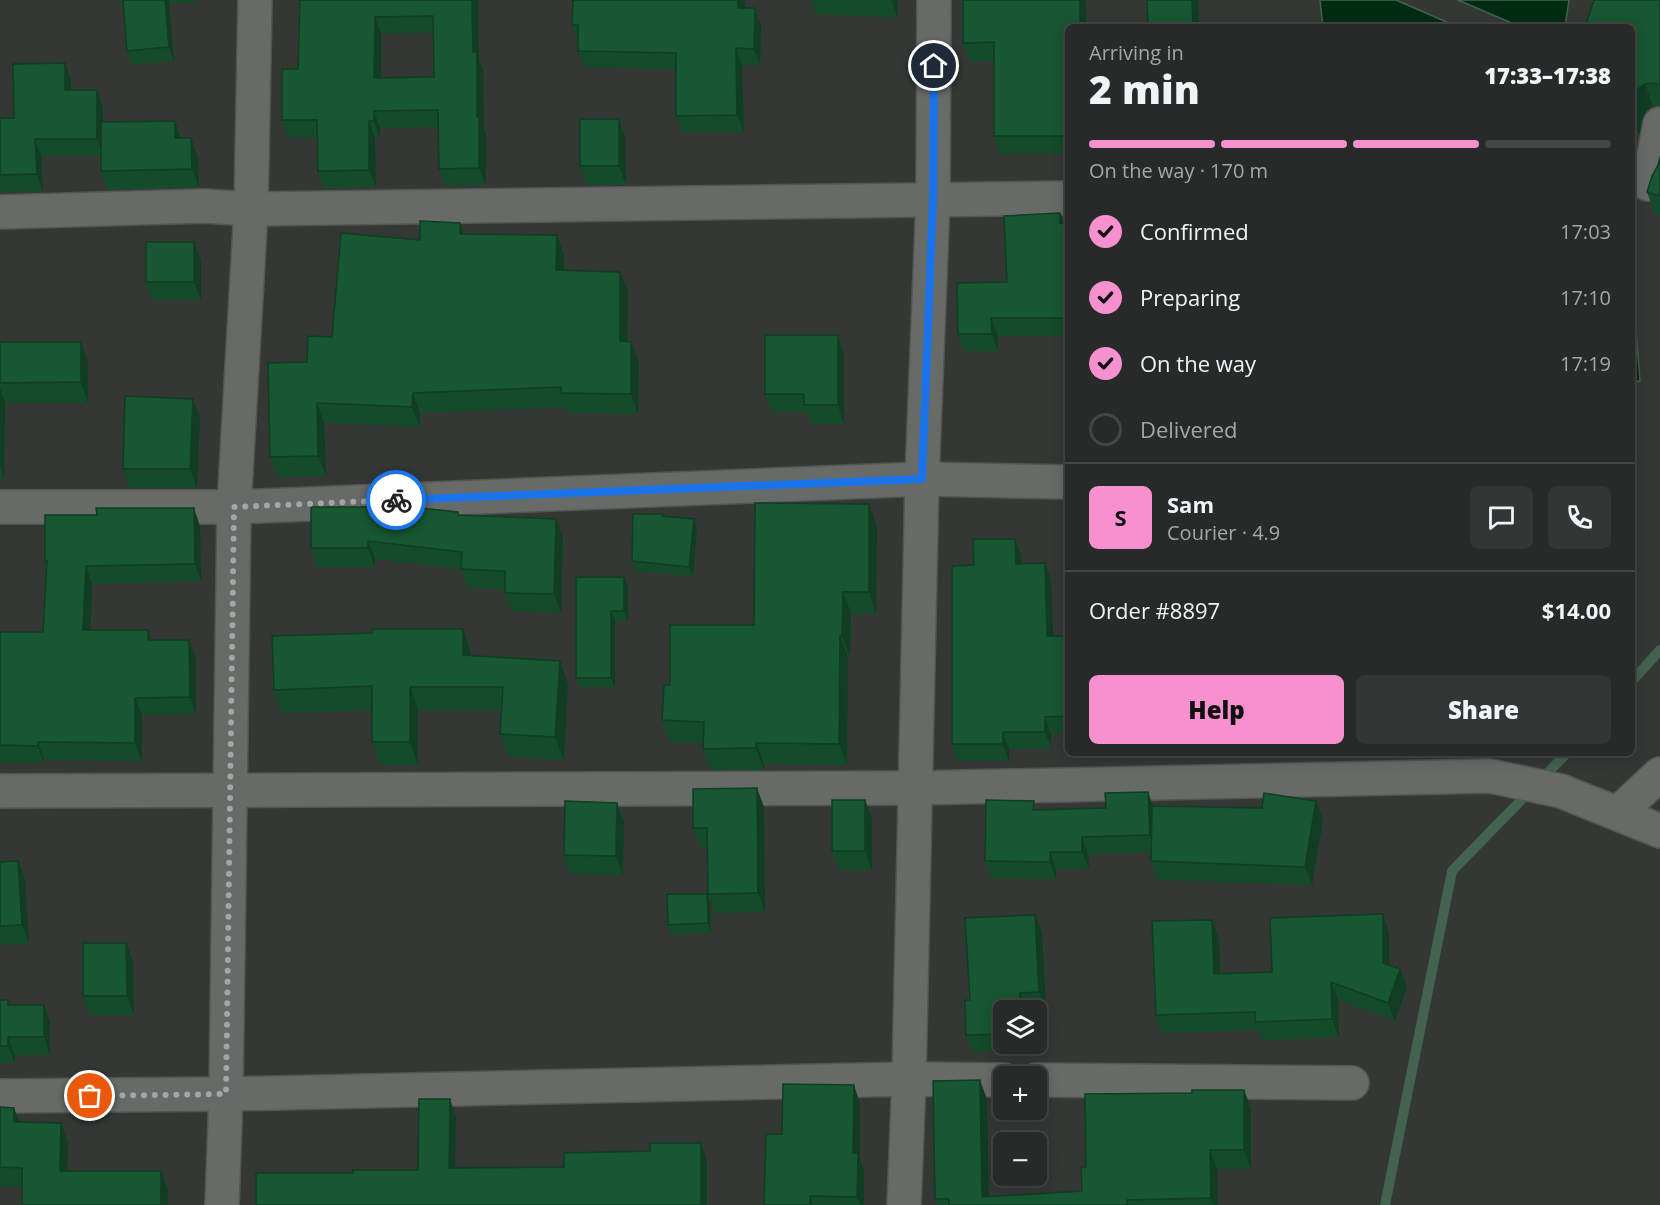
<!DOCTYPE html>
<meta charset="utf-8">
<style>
:root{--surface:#272a28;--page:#333634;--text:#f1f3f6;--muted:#a4a7a8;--line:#434645;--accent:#f690cf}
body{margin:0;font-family:"Open Sans",sans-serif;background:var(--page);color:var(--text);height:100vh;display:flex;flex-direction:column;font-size:22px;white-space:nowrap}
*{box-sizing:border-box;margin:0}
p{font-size:20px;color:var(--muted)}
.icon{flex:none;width:33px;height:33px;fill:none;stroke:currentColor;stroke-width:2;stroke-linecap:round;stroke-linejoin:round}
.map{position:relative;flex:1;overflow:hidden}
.drawer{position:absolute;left:1065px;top:24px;width:570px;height:732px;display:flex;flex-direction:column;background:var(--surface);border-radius:9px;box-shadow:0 3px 15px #0003,0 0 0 2px var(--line)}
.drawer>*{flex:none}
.tools{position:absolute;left:993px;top:1000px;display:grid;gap:12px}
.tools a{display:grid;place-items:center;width:54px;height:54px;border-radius:9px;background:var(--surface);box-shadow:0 3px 15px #0003,0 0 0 2px var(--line);font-size:30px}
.pin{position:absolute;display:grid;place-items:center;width:51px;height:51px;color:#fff;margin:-26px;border:3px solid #fff;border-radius:50%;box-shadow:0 2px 6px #0007}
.courier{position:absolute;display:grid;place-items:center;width:60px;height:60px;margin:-30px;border:4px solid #1a73e8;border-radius:50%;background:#fff;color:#222;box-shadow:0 2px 8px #0007}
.headline em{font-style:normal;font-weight:800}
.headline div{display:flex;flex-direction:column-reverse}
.headline{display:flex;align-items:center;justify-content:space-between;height:102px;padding:0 24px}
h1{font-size:39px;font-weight:800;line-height:45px}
.bar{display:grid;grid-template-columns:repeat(4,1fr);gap:9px 6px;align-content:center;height:72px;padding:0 24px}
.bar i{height:8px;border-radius:4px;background:var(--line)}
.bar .selected{background:var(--accent)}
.bar p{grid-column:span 4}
.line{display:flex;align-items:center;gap:15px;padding:0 24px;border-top:2px solid var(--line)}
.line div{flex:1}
.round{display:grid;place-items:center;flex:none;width:63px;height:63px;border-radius:9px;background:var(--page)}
ol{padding:0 24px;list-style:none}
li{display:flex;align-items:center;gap:18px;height:66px}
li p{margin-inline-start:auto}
li .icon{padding:6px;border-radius:50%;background:var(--accent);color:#111;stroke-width:4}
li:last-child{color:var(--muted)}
li i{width:33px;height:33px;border:3px solid var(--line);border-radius:50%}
.cta{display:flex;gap:12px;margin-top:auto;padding:12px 24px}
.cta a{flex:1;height:69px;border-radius:9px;background:var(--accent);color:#111;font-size:24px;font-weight:800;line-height:69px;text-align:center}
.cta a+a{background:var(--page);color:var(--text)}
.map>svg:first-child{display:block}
.water{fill:#002c12;stroke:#436250;stroke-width:1.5}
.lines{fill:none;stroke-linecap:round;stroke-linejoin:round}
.stream{stroke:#436250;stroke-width:10}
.minor-casing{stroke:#535553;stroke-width:36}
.tertiary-casing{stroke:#535553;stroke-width:36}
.minor{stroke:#676b68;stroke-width:33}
.tertiary{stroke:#676b68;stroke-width:33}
.wall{fill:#144b2b;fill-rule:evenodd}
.shaded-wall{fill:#103d23}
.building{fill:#175732;stroke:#103d23;stroke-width:1.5;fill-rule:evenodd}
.done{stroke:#a3a6a4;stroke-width:6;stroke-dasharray:0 10.8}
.route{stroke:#1a73e8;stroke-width:8}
</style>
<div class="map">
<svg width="1660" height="1205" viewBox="0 0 1660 1205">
<rect width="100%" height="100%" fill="#343835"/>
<g class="water">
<polygon points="1320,0 1396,0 1458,27 1323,27"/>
<polygon points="1458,0 1569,0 1565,27 1521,27"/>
<polygon points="1632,279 1640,381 1632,382"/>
</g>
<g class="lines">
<g class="stream">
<polyline points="1632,681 1660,650"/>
<polyline points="1385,1205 1452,871 1567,753"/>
</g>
<defs>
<g id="minor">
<polyline points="1648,184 1660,124"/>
<polyline points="0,212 204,206 251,209 1068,198"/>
<polyline points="0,507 234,507 922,479 1068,482"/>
<polyline points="0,791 915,788 1490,776 1561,791 1660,831"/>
<polyline points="1618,813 1660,774"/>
<polyline points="1036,1080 1352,1083"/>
<polyline points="0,1096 226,1094 909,1079 1004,1080"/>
<polyline points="222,1205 226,1094 234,507 251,209 255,0"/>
</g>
<polyline id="tertiary" points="904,1205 909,1079 922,479 933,199 934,0"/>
</defs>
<use href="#minor" class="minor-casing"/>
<use href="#tertiary" class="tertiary-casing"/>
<use href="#minor" class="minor"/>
<use href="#tertiary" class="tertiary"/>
</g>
<g class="wall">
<polygon points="119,0 195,0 195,3 169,3 174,61 132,64 127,51 124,8 122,8"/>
<path d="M300 0H478L479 60 483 69 484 129 486 135V185L445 186 439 169 438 127 380 128V138H375L376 187 324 188 318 171 317 138 288 137 282 120 298 69ZM433 33 434 77 381 78V34Z"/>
<polygon points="745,0 745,8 761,25 760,65 742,65 744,132 682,132 676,116 676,69 584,67 578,51 578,42 572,25"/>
<polygon points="811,0 898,0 898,18 816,14"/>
<polygon points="963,0 1086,0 1086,27 1068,27 1068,154 1000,154 994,136 994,61 970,61 963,43"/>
<polygon points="1660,0 1660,106 1653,106 1646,111 1642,120 1639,135 1632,133 1632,27"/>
<polygon points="65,63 71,80 71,90 97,90 103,107 103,122 175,121 181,138 198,157 199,187 107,190 101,171 101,156 41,156 43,191 1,192 0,190 0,118 14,118"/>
<polygon points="625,138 626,185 587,185 580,166"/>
<polygon points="1660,157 1660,216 1655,214 1647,192 1658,165"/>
<polygon points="1060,213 1066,336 998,336 998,351 964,351 958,334 1007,282"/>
<polygon points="460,223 464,234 564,255 564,271 628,292 627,342 639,362 638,414 568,413 566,407 420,413 420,427 324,423 326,476 278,477 270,457 307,362 332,337 420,240"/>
<polygon points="194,242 201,261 201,300 153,300 146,282"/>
<polygon points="838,335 844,354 844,424 811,424 807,412 772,412 765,394"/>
<polygon points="0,342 81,342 88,362 88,403 5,403 4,478 0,478"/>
<polygon points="200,417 197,488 129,488 123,469"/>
<polygon points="459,515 556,519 563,537 561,613 511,611 505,593 505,589 468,588 461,569 375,559 375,567 317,567 311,548"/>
<polygon points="662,516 694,519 697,529 693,576 636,571 632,561"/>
<polygon points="200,526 201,581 92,584 91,630 152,640 196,658 196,714 142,715 142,761 44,760 44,763 0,763 0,632 43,632 47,566 45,561"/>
<polygon points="877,526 876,614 851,613 850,657 848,657 847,765 764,764 764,770 711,770 703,749 703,743 670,742 662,720 670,685 754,625"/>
<polygon points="1015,539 1021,555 1022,564 1045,563 1051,580 1053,636 1068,636 1068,733 1051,734 1051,748 1009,749 1009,761 958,761 952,744 974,565"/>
<polygon points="624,577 628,587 628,621 615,621 615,687 580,687 576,678"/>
<polygon points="471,652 471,656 568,684 564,760 509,757 500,734 501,710 418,710 418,765 381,765 372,742 372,710 282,713 274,690"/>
<polygon points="1268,753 1338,753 1268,754"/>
<polygon points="1148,792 1153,806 1262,808 1316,801 1323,820 1312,885 1158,880 1151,861 1151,852 1088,854 1089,869 1056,869 1056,879 991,878 985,861 1037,810 1106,808"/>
<polygon points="865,800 872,818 872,870 839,870 832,851"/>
<polygon points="764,807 765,912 715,913 708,894 708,847 700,847 693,828"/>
<polygon points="624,822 623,875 570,874 564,855"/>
<polygon points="18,861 25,880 29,943 0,945 0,862"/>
<polygon points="710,903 711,933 671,934 668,925"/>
<polygon points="1042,932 1046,1009 1027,1010 1027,1011 1004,1011 1004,1044 1027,1044 1027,1051 973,1052 966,1035 970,1000"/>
<polygon points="1389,933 1389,966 1400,969 1407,987 1395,1021 1338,1000 1339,1037 1262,1040 1259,1030 1162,1033 1156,1015 1219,938 1220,974 1272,972"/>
<polygon points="126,943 133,961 134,1015 90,1015 83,996"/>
<polygon points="0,1000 10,1005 44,1005 50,1023 50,1055 15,1055 15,1063 0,1063"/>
<polygon points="1244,1090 1251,1109 1251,1169 1217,1169 1218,1205 937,1205 935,1199 987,1099 989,1197 1082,1191 1086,1167 1192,1093"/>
<polygon points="860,1103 860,1158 864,1171 864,1205 764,1205 782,1134"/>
<polygon points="0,1107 19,1122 68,1142 67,1171 161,1171 168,1190 168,1205 22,1187 0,1186"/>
</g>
<g class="shaded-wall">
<polygon points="165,0 168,0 169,3 174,61 169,47"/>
<polygon points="472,0 478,0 479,60 483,69 484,129 486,135 486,185 479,168 473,52"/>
<polygon points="738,0 745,0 744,24 738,8"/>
<polygon points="891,0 898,0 898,18"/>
<rect x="1080" y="0" width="6" height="27"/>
<polygon points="1192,0 1198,0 1199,27 1193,27"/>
<polygon points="755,8 761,25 760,65 754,49"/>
<polygon points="375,17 381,34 381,95 374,78"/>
<polygon points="736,48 742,65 744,132 737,115"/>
<polygon points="65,63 71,80 71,107 65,90"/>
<polygon points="1066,78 1068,84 1068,142 1066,136"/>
<polygon points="1645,84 1653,106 1646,111 1642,120 1639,135 1632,116 1632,105 1633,98 1638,89"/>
<polygon points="97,90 103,107 103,156 97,139"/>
<polygon points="374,111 380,128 380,138 374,121"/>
<polygon points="619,119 625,138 626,185 619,166"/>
<polygon points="175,121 181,140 175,138"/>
<polygon points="369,121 375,138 376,187 369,170"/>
<polygon points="191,138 198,157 199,187 192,169"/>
<polygon points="35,139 41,156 43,191 37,174"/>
<polygon points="1060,213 1066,231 1060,223"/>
<polygon points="460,223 467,243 460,234"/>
<polygon points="557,235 564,255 564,290 556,270"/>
<polygon points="194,242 201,261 201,300 194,282"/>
<polygon points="620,272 628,292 627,362 620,341"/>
<polygon points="991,318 998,336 998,351 992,334"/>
<polygon points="838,335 844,354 844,424 838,405"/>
<polygon points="81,342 88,362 88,403 81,382"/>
<polygon points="631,342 639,362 638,414 631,394"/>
<polygon points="0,388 5,403 4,478 0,466"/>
<polygon points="413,393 420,413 420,427 412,407"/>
<polygon points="193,399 200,417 197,488 190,469"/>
<polygon points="317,403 324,423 326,476 318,456"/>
<polygon points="869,504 877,526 876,614 869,592"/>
<polygon points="194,508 200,526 201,581 195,564"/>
<polygon points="556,519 563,537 561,613 554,594"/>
<polygon points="694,519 697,529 693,576 689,567"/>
<polygon points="1015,539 1021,555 1022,581 1016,564"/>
<polygon points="368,541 375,559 375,567 368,548"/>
<polygon points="1045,563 1051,580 1054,653 1047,636"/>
<polygon points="86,566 92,584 90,648 83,630"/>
<polygon points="624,577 628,587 628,621 624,611"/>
<polygon points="843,592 851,613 850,657 842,636"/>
<polygon points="611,611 615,621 615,687 611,678"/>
<polygon points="463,629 471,652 471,678 463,655"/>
<polygon points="148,630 154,648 148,640"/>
<polygon points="840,636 848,657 847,765 839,744"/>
<polygon points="189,640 196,658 196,714 190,697"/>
<polygon points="560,661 568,684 564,760 555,737"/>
<polygon points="410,687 418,710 418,765 410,742"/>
<polygon points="135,698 142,715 142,761 135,743"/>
<polygon points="1045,717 1051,734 1051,748 1045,732"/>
<polygon points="1003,732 1009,749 1009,761 1003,744"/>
<polygon points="38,742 44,760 44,763 38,746"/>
<polygon points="756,743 764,764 764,770 756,748"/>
<polygon points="757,788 764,807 765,912 758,893"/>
<polygon points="1148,792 1154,809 1156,852 1150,835"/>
<polygon points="865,800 872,818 872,870 865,851"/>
<polygon points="1316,801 1323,820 1312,885 1305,867"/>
<polygon points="617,803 624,822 623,875 616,856"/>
<polygon points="1082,837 1088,854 1089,869 1082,852"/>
<polygon points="1050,852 1056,869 1056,879 1050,862"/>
<polygon points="18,861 25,880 29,943 22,925"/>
<polygon points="707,894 710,903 711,933 708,923"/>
<polygon points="1383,914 1389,933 1389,982 1383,963"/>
<polygon points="1035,915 1042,932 1046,1009 1039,992"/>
<polygon points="1212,920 1219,938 1221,992 1214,974"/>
<polygon points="126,943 133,961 134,1015 127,996"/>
<polygon points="1400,969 1407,987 1395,1021 1388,1003"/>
<polygon points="1331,982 1338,1000 1339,1037 1332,1019"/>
<polygon points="1020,993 1027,1010 1027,1011 1020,1011"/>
<polygon points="44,1005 50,1023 50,1055 44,1037"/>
<polygon points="8,1037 15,1055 15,1063 8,1046"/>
<polygon points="980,1080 987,1099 989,1205 982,1197"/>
<polygon points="854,1085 860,1103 860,1158 864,1171 864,1205 860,1205 857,1197 853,1153"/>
<polygon points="1244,1090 1251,1109 1251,1169 1244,1150"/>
<polygon points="450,1099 456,1117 455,1186 449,1168"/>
<polygon points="14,1108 21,1127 14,1122"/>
<polygon points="61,1123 68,1142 67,1190 60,1171"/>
<polygon points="701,1143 707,1161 707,1205 701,1205"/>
<polygon points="1210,1150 1217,1169 1218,1205 1214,1205 1211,1198"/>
<polygon points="161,1171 168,1190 168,1205 161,1205"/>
<polygon points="810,1196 813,1205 810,1205"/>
</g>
<g class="building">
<polygon points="123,0 165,0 169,47 127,51"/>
<path d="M300 0H472L473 52H477V117H479V168L439 169 438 110 374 111V121H369V170L318 171 317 120H282V69H298ZM433 16 434 77 374 78 375 17Z"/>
<polygon points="573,0 738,0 738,8 755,8 754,49 736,48 737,115 676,116 676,53 578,51 578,25 572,25"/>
<polygon points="963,0 1080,0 1080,27 1068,27 1068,78 1066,78 1066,136 994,136 994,42 963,43"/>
<polygon points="1147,0 1192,0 1193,27 1148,27"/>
<polygon points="1594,0 1660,0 1660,86 1655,83 1645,84 1638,89 1633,98 1632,105 1632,27 1585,27"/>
<polygon points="65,63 65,90 97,90 97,139 35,139 37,174 0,175 0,118 14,118 13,64"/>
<rect x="580" y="119" width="39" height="47"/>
<polygon points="175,121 175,138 191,138 192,169 101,171 101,122"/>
<polygon points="1660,157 1660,196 1647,192 1652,176 1658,165"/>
<polygon points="1060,213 1060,223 1068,224 1068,402 1065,318 991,318 992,334 958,334 957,283 1007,282 1004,216"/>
<polygon points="420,221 460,223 460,234 557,235 556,270 620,272 620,341 631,342 631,394 561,393 561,387 413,393 412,407 317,403 318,456 270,457 268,363 307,362 308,336 332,337 341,233 420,240"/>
<rect x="146" y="242" width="48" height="40"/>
<polygon points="765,335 838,335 838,405 804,405 804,394 765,394"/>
<polygon points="0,342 81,342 81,382 0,383"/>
<polygon points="125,396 193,399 190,469 123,469"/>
<polygon points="755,503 869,504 869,592 843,592 842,636 840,636 839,744 756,743 756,748 703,749 704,722 662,720 664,685 670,685 670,625 754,625"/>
<polygon points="311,507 411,507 458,512 458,515 556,519 554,594 505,593 505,571 461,569 462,552 368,541 368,548 311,548"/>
<polygon points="96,508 194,508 195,564 86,566 83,630 148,630 148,640 189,640 190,697 135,698 135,743 38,742 38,746 0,745 0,632 43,632 47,561 45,561 45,515 97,515"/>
<polygon points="633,514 662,514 662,516 694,519 689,567 632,561"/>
<polygon points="973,539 1015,539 1016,564 1045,563 1047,636 1068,636 1068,716 1045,717 1045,732 1003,732 1003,744 952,744 952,566 974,565"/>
<polygon points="576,577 624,577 624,611 611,611 611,678 576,678"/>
<polygon points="372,629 463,629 463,655 560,661 555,737 500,734 503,687 410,687 410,742 372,742 372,686 274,690 272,636 372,633"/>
<polygon points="757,788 758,893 708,894 707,828 693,828 693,789"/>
<polygon points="1148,792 1150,835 1082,837 1082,852 1050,852 1050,862 985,861 986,800 1034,801 1033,810 1106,808 1105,793"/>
<polygon points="1264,793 1316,801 1305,867 1151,861 1152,806 1262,808"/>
<rect x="832" y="800" width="33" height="51"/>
<polygon points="565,801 617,803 616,856 564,855"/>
<polygon points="18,861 22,925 0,926 0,862"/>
<polygon points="667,894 707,894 708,923 668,925"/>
<polygon points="1383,914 1383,963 1400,969 1388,1003 1331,982 1332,1019 1255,1022 1255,1012 1156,1015 1152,921 1212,920 1214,974 1272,972 1270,918"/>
<polygon points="1035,915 1039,992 1020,993 1020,1011 1004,1011 1004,1034 966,1035 965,1000 970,1000 965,918"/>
<polygon points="83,943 126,943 127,996 83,996"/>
<polygon points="0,1000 8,1000 8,1005 44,1005 44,1037 8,1037 8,1046 0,1046"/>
<polygon points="980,1080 982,1197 1082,1191 1081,1167 1086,1167 1085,1094 1192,1093 1192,1090 1244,1090 1244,1150 1210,1150 1211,1198 1127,1200 1127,1205 949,1205 949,1199 935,1199 933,1081"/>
<polygon points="783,1084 854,1085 853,1153 858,1153 857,1197 810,1196 810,1205 764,1205 766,1134 782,1134"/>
<polygon points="419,1099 450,1099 449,1168 564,1167 564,1153 650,1151 650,1143 701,1143 701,1205 256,1205 256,1173 353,1173 353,1170 418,1170"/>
<polygon points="0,1107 14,1108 14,1122 61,1123 60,1171 161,1171 161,1205 22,1205 22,1168 0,1167"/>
</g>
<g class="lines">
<polyline class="done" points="90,1096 226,1094 234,507 396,500"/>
<polyline class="route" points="396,500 922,479 933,199 934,66"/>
</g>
</svg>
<div class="tools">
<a><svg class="icon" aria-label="layers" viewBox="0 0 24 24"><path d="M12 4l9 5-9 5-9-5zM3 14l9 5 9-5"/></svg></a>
<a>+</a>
<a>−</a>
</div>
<div class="pin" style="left:90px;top:1096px;background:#ea580c"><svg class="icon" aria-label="bag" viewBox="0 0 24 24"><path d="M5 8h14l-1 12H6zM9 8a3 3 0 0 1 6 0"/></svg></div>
<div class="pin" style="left:934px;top:66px;background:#1f2937"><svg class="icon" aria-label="home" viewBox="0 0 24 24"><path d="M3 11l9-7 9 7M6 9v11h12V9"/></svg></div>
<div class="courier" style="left:396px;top:500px"><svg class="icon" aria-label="bike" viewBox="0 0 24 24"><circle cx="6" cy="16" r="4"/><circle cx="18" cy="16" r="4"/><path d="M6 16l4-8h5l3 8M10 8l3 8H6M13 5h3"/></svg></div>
<section class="drawer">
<div class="headline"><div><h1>2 min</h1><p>Arriving in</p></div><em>17:33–17:38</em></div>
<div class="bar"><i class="selected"></i><i class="selected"></i><i class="selected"></i><i></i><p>On the way · 170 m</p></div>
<ol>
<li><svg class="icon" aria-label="check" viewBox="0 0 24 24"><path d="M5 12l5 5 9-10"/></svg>Confirmed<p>17:03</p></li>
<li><svg class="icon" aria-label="check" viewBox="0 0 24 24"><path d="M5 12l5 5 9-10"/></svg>Preparing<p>17:10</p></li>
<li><svg class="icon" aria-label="check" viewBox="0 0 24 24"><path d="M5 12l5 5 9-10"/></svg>On the way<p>17:19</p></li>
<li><i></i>Delivered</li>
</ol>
<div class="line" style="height:108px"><b class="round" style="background:var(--accent);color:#111">S</b><div><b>Sam</b><p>Courier · 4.9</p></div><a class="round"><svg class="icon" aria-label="chat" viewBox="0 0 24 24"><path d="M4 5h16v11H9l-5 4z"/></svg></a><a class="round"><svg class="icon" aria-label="phone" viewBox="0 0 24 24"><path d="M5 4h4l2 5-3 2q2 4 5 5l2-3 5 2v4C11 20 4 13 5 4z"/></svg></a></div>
<div class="line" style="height:78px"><div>Order #8897</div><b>$14.00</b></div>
<div class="cta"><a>Help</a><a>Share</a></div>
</section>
</div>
